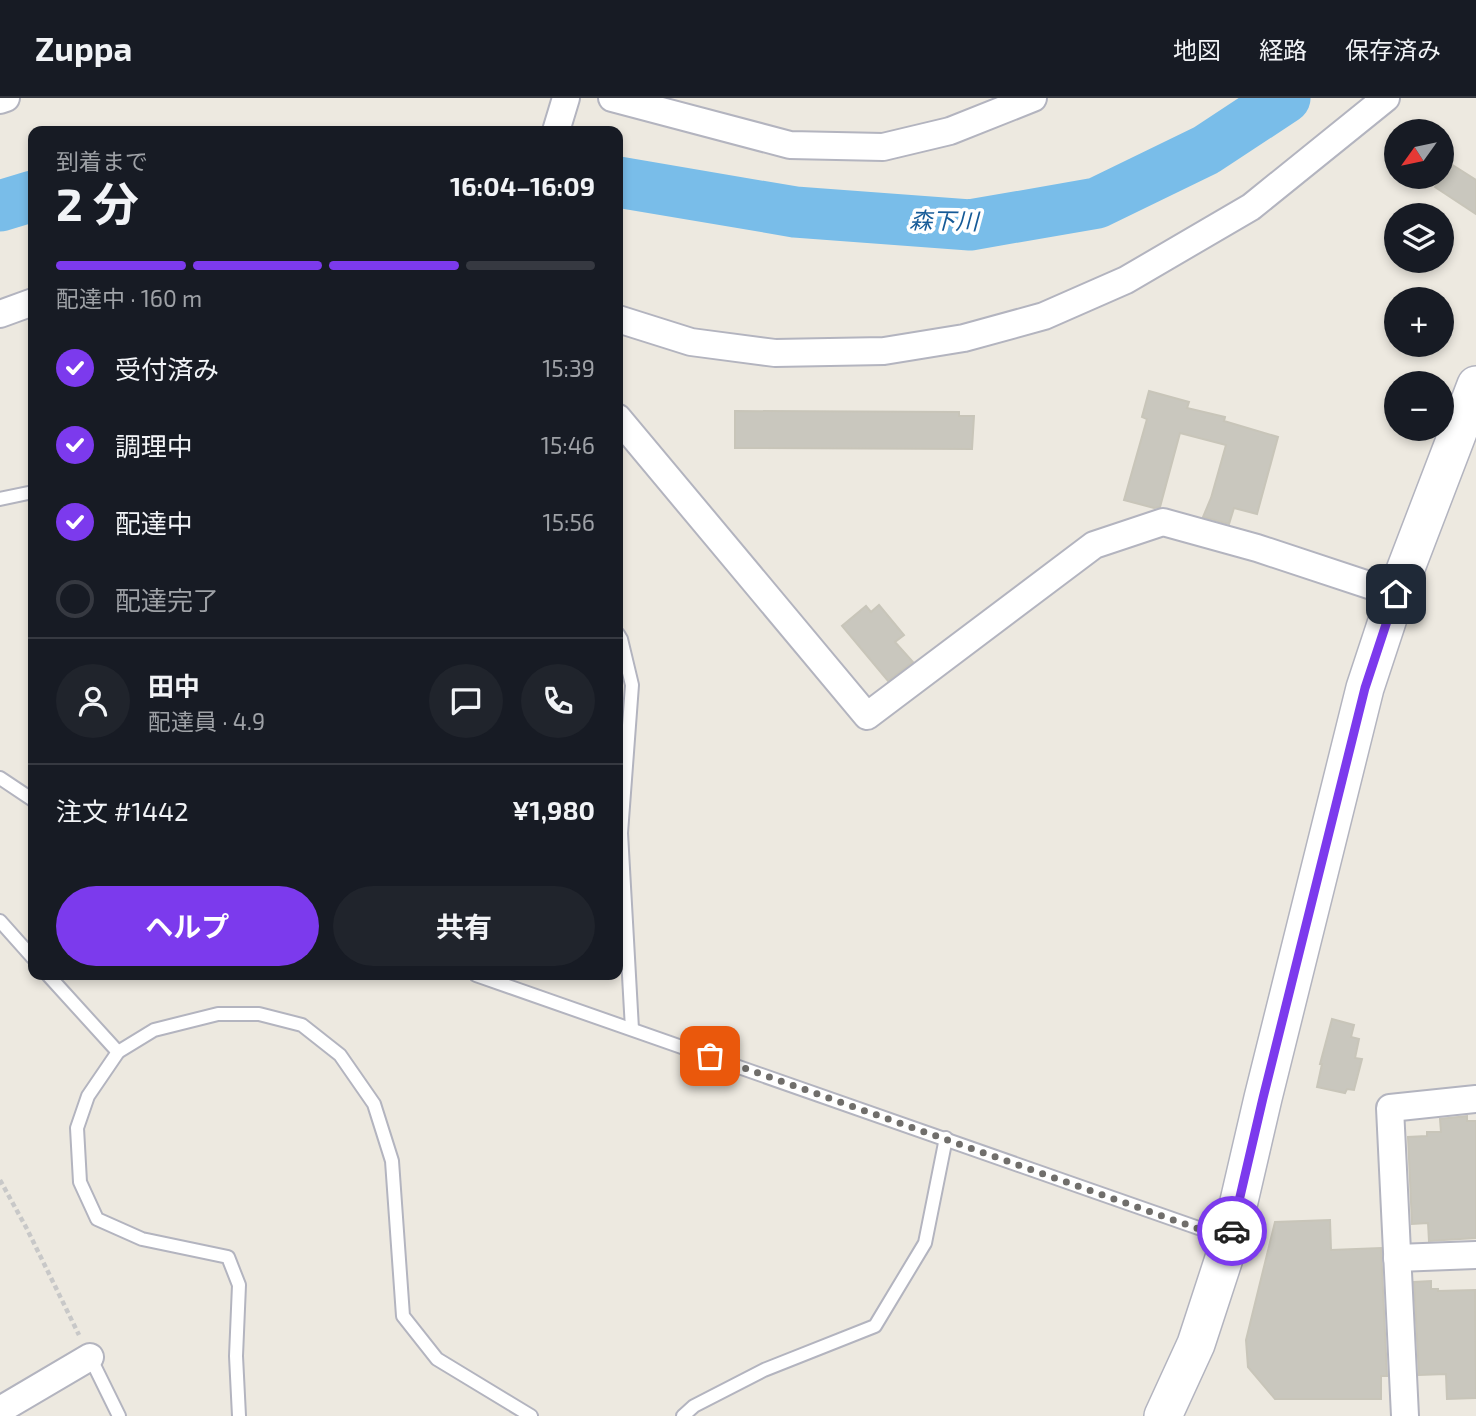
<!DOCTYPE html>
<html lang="ja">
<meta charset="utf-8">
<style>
:root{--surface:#171b24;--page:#20242c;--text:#f1f3f6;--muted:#9ea1a6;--line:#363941;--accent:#7c3aed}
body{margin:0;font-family:"Exo 2","Noto Sans JP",sans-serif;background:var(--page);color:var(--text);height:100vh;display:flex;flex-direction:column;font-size:26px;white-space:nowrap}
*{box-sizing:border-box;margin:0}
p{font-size:23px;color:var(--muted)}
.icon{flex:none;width:38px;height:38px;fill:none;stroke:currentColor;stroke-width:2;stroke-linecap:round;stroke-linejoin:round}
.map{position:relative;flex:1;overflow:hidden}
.drawer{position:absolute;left:28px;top:28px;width:595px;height:854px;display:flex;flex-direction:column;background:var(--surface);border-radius:14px;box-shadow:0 4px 10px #0003}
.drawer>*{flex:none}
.needle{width:46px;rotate:237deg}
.controls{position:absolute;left:1384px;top:21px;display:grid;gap:14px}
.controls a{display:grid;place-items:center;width:70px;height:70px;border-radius:50%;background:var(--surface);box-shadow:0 4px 10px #0003;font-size:35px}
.pin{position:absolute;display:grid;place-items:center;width:60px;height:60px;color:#fff;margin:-30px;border-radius:14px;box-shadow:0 4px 10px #0006}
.courier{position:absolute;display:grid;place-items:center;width:70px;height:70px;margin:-35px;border:5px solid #7c3aed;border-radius:50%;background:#fff;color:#222;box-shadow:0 2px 9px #0007}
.headline em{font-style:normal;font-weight:700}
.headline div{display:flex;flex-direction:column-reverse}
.headline{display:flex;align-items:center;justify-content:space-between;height:119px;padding:0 28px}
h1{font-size:46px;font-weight:700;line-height:52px}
.bar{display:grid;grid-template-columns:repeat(4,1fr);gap:10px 7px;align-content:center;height:84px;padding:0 28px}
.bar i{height:9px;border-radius:5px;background:var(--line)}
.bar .current{background:var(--accent)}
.bar p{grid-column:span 4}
.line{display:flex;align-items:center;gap:18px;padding:0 28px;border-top:2px solid var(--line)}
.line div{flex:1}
.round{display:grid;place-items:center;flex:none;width:74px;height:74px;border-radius:37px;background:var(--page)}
ol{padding:0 28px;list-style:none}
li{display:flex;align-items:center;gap:21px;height:77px}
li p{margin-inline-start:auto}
li .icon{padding:7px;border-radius:50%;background:var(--accent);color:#fff;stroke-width:4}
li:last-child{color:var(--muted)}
li i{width:38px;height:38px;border:4px solid var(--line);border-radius:50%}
.button{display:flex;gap:14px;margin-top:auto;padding:14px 28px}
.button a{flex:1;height:80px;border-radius:42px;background:var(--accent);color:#fff;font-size:28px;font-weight:700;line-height:80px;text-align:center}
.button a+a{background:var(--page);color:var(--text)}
header{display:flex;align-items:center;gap:42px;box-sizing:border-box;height:98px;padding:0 35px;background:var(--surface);border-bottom:2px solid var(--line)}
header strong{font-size:33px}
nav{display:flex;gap:38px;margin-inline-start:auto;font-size:24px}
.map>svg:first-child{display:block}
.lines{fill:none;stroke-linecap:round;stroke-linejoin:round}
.river{stroke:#79bde9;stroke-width:51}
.building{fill:#c9c7be;stroke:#c8c5b9;stroke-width:2}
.lane-casing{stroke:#b3b4bf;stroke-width:16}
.street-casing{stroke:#b3b4bf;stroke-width:30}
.secondary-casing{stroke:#b3b4bf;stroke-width:40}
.path{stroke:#c8c8c8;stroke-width:4.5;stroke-dasharray:5 3.5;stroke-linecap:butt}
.lane{stroke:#fff;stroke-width:12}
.street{stroke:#fff;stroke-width:26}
.secondary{stroke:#fff;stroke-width:37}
.done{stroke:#706e6b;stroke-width:7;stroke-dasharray:0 12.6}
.route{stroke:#7c3aed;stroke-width:9}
.labels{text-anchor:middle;stroke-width:7;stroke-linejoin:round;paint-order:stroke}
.water-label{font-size:23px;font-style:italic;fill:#155a97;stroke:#fff}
</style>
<header>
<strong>Zuppa</strong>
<nav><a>地図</a><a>経路</a><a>保存済み</a></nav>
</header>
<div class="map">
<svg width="1476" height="1318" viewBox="0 0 1476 1318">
<rect width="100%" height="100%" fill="#ede9e0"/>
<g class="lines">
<g class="river">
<polyline points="618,84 795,114 970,127 1097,105 1206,52 1285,0"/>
<polyline points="0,108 33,98"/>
</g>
</g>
<g class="building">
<polygon points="1451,66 1476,82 1476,116 1435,89"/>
<polygon points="1149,293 1189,304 1187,310 1225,319 1224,323 1278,339 1257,416 1234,410 1229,426 1203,419 1211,400 1226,347 1180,335 1160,409 1154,410 1124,402 1147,321 1142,319"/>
<polygon points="735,313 959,314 959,318 974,318 972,351 735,350"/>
<polygon points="879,507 904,537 895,544 913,564 888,583 842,528 866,508 871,514"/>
<polygon points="1332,921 1354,927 1351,939 1359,941 1355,960 1362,961 1354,992 1347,991 1345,995 1317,989 1322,966 1320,966"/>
<polygon points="1467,1018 1467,1023 1476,1023 1476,1140 1429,1143 1428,1125 1412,1126 1408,1039 1427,1038 1427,1034 1441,1034 1440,1021"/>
<polygon points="1330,1122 1331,1152 1381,1150 1387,1278 1381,1278 1381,1301 1275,1301 1248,1269 1246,1242 1275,1124"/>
<polygon points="1431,1183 1431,1191 1438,1191 1438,1193 1475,1192 1476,1300 1447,1301 1446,1276 1419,1277 1414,1184"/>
</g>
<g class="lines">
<defs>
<g id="lane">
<polyline points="0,401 33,394"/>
<polyline points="618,536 621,541 632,587 621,735 632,931"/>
<polyline points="0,680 33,702"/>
<polyline points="0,823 33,860"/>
<polyline points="48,877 118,954"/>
<polyline points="476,877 1227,1140"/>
<polyline points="90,1259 119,1318"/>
<polyline points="239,1318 236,1258 239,1187 228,1159 142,1141 97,1121 80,1084 77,1030 88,998 118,954 154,932 218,916 259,916 302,927 340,957 374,1006 392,1063 403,1218 437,1261 531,1318"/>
<polyline points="683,1318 694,1308 764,1272 875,1228 925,1145 946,1040"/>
</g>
<g id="street">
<polyline points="612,0 790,47 883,49 950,33 1033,0"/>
<polyline points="0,2 6,0"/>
<polyline points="556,33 566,0"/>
<polyline points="0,216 33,204"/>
<polyline points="618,221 691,244 775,255 884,253 964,240 1044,218 1126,182 1251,109 1386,0"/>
<polyline points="618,320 867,618 1094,447 1163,424 1257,450 1396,496"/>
<polyline points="1397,1160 1476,1157"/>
<polyline points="0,1312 90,1259"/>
<polyline points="1405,1318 1390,1010 1476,1001"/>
</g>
<polyline id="secondary" points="1163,1318 1196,1246 1230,1142 1263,1000 1365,590 1396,496 1476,287"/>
</defs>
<use href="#lane" class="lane-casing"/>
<use href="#street" class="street-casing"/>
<use href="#secondary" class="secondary-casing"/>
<polyline class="path" points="0,1082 27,1131 79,1237"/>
<use href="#lane" class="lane"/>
<use href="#street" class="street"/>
<use href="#secondary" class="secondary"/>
</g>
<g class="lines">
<polyline class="done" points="710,958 1230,1142 1232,1133"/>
<polyline class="route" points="1232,1133 1263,1000 1365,590 1396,496"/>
</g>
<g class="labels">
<g class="water-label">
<text transform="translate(944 123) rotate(1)" y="8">森下川</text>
</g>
</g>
</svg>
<div class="controls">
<a><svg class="needle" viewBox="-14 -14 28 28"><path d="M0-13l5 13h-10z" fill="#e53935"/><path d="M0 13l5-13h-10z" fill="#9ea1a6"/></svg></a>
<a><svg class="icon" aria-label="layers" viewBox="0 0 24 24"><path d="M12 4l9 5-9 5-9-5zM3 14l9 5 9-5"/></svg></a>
<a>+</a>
<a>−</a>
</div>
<div class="pin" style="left:710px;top:958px;background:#ea580c"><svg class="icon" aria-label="bag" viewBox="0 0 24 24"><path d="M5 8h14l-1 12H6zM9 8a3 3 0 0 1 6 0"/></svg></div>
<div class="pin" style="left:1396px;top:496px;background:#1f2937"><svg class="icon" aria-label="home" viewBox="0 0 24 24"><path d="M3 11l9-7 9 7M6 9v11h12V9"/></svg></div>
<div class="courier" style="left:1232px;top:1133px"><svg class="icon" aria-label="car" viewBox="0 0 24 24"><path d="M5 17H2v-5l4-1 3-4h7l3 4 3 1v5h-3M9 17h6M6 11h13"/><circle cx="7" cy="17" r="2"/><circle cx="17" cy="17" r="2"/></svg></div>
<section class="drawer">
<div class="headline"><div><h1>2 分</h1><p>到着まで</p></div><em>16:04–16:09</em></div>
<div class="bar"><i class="current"></i><i class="current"></i><i class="current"></i><i></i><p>配達中 · 160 m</p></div>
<ol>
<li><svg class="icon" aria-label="check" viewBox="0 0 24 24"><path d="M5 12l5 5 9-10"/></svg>受付済み<p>15:39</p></li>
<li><svg class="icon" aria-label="check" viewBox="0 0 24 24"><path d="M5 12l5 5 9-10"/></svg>調理中<p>15:46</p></li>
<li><svg class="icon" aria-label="check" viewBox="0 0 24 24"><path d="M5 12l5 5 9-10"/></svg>配達中<p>15:56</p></li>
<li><i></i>配達完了</li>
</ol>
<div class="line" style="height:126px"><a class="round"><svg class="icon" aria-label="person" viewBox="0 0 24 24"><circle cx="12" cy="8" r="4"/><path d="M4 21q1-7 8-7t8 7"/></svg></a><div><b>田中</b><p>配達員 · 4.9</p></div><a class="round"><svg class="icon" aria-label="chat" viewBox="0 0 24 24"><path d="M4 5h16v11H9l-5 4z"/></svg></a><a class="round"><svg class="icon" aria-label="phone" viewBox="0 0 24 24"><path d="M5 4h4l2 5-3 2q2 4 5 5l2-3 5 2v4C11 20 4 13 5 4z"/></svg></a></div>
<div class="line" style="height:91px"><div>注文 #1442</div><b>¥1,980</b></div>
<div class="button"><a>ヘルプ</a><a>共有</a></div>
</section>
</div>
